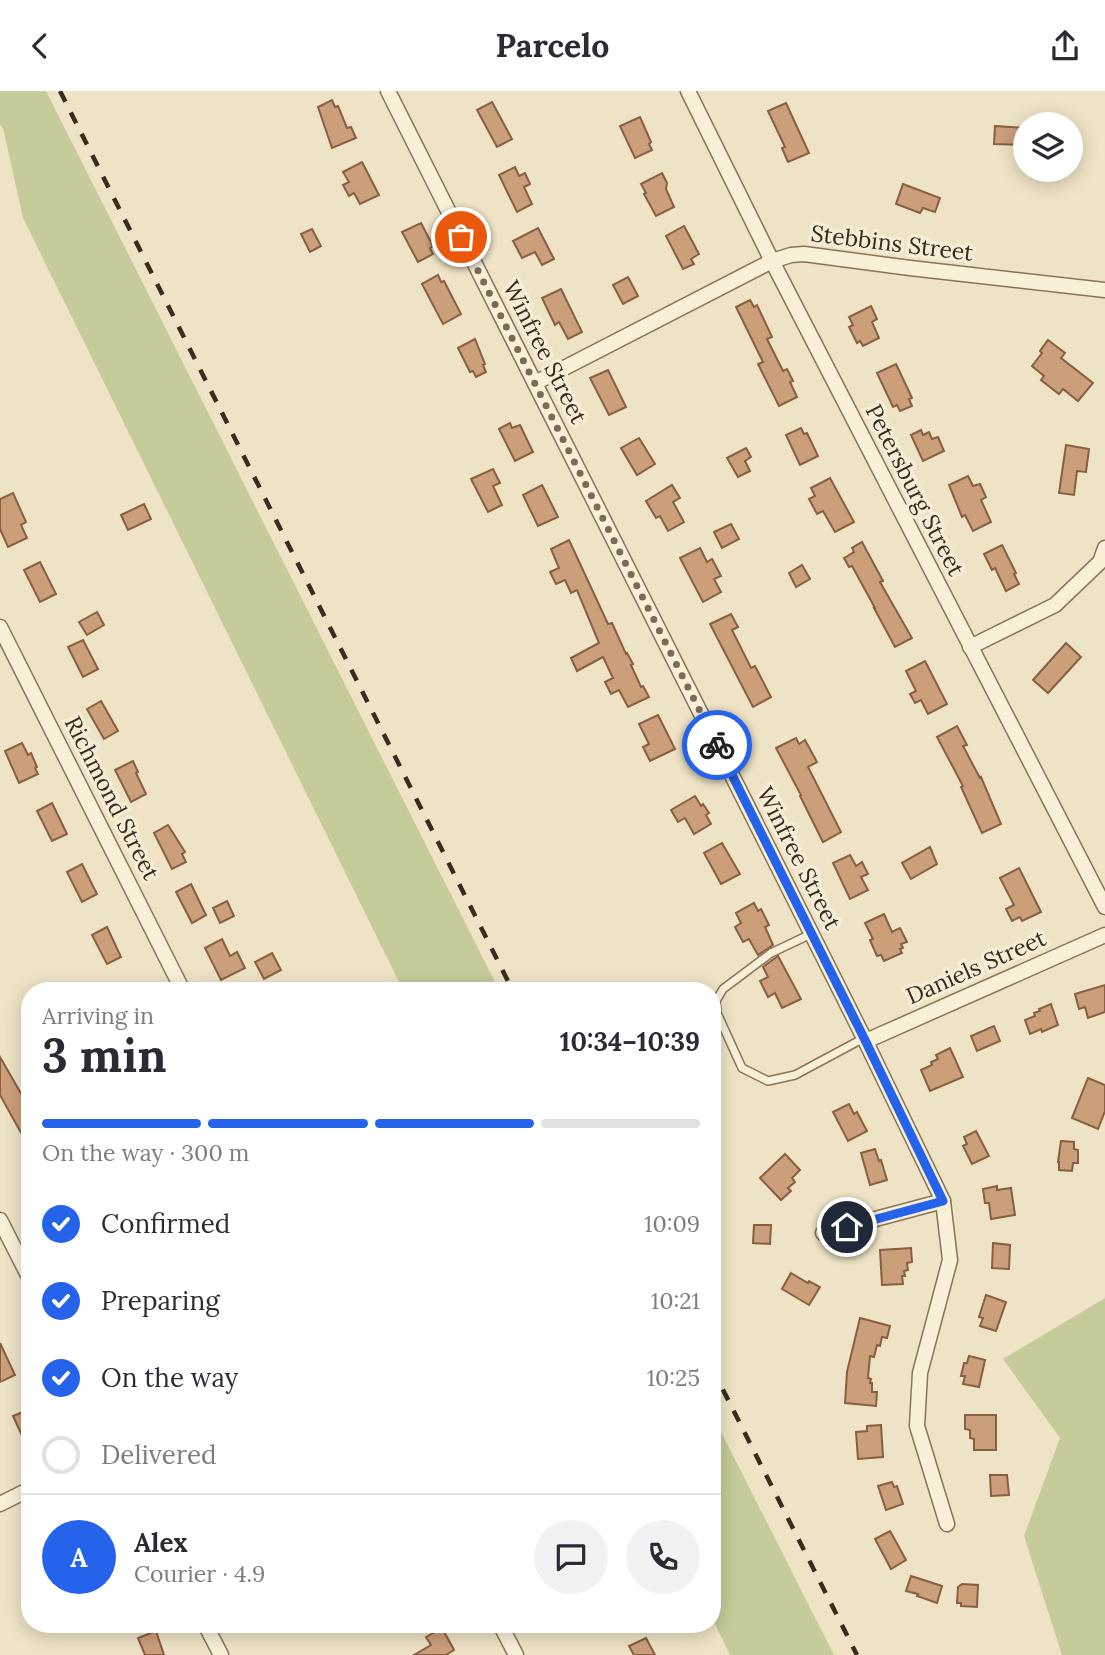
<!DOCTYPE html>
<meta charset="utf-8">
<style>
:root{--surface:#fff;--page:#f2f2f3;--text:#2b2b33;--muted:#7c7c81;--line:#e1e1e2;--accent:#2563eb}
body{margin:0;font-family:Lora,serif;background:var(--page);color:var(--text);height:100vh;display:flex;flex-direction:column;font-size:26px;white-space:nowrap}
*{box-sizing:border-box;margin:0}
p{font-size:23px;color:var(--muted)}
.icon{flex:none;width:38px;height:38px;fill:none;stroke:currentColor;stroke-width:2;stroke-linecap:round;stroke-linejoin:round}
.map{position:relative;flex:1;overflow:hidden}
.sheet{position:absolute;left:21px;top:891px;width:700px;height:651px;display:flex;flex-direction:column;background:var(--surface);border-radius:28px;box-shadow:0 4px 18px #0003}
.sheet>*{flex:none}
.tools{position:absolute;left:1013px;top:21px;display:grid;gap:14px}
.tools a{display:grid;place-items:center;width:70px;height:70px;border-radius:50%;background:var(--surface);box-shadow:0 4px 18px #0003;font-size:35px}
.pin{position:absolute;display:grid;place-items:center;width:60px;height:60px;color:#fff;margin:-30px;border:4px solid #fff;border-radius:50%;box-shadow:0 2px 7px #0007}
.courier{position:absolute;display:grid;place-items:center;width:70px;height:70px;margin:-35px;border:5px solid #2563eb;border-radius:50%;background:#fff;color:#222;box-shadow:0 2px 9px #0007}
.headline em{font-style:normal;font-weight:700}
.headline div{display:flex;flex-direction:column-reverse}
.headline{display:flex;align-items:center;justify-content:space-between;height:119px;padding:0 21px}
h1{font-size:46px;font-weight:700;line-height:52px}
.bar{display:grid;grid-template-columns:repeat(4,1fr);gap:10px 7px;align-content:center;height:84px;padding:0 21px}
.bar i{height:9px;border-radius:5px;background:var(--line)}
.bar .on{background:var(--accent)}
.bar p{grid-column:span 4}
.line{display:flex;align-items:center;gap:18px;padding:0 21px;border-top:2px solid var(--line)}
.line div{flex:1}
.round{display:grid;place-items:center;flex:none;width:74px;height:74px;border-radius:37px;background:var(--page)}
ol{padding:0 21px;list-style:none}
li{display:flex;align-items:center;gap:21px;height:77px}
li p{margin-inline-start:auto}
li .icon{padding:7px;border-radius:50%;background:var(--accent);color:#fff;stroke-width:4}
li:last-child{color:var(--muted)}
li i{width:38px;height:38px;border:4px solid var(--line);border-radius:50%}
header{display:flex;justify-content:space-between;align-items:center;height:91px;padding:0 21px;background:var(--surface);font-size:32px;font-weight:700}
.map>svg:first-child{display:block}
.green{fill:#c5cc99}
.building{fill:#cc9f7b;stroke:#885f41;stroke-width:2}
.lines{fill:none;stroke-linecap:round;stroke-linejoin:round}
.lane-casing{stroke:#89745b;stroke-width:10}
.street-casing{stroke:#89745b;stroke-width:17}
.lane{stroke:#f9f0d8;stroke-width:7}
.street{stroke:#f9f0d8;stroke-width:14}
.rail{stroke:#392c1f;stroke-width:4.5;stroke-dasharray:12 12;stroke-linecap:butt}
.done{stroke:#786c59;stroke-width:7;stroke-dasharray:0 12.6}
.route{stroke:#2563eb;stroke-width:9}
.labels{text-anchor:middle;stroke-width:7;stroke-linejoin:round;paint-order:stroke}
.street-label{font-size:23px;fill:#392c1f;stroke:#f5edd5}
</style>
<header><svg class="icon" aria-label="back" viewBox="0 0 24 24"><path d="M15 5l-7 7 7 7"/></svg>Parcelo<svg class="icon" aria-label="share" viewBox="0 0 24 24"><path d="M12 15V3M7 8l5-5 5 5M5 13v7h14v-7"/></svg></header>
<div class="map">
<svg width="1105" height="1564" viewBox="0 0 1105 1564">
<rect width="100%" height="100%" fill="#eee3c5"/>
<g class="green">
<polygon points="0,0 46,0 499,899 403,899 23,127 3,37 0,34"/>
<polygon points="1105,1207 1105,1564 1062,1564 1024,1445 1060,1347 1003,1268"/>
<polygon points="712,1323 834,1564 730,1564 712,1527"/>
</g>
<g class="building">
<polygon points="332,9 335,16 338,15 347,37 351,36 356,47 332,57 318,16"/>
<polygon points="492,11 512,48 497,56 477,19"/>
<polygon points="786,12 809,62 788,71 782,57 785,56 768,20"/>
<polygon points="640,26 651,51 649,53 652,59 635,67 620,35"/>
<polygon points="995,35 1026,37 1026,54 994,53"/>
<polygon points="362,71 379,104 360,113 354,102 349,105 343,94 349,91 343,81"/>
<polygon points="515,76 519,85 525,82 530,93 524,96 532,113 517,121 499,84"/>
<polygon points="662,82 667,92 666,98 674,116 656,125 644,103 646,102 641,93"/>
<polygon points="903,93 940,107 935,121 923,117 920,122 896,113"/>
<polygon points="421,132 433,155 430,157 433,163 418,171 402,141"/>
<polygon points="684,135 699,163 691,168 694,173 683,178 666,145"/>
<polygon points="538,137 554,168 542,174 535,161 522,167 513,150"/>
<polygon points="312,138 321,155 310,161 301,143"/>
<polygon points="438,184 441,191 444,190 461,223 443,233 422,193"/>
<polygon points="628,186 638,205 623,213 613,194"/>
<polygon points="561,198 582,241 568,248 559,231 555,234 542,207"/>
<polygon points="750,209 754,216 757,214 772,246 767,248 783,280 787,278 793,290 790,291 797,306 779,315 758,273 763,271 736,216"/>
<polygon points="871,215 877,228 872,231 879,247 863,255 860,250 857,252 849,236 853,234 849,226"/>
<polygon points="475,248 485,273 483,274 486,281 476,286 473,280 470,281 458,257"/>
<polygon points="1048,249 1065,262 1061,267 1093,292 1078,310 1063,298 1059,303 1041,289 1044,285 1032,275 1042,262 1040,260"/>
<polygon points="896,273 912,307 909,308 912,315 900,320 897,314 893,316 877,282"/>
<polygon points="608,279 626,316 609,324 590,287"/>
<polygon points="510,332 512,337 520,334 533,361 515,370 499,338"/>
<polygon points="801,337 804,343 807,342 818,365 800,374 786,344"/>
<polygon points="921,339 923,344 929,341 932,348 938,346 944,360 923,370 911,344"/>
<polygon points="639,347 655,373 637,384 621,357"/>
<polygon points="1066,354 1089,358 1086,381 1077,380 1074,404 1059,402"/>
<polygon points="746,357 751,366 745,370 750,380 738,386 727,367"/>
<polygon points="493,378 500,392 493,395 502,414 488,421 471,388"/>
<polygon points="968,385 973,395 980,393 986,406 981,409 991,431 973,440 965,424 962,426 949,394"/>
<polygon points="830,387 854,431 835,441 823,420 817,423 809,408 815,405 811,397"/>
<polygon points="542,394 558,426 538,435 523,404"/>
<polygon points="672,394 680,407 673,411 684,431 668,440 660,425 656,427 646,410"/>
<polygon points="13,402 26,431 21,434 27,447 8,456 0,438 0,408"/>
<polygon points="144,413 151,428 128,439 121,424"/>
<polygon points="731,433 739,448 722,457 714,441"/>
<polygon points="569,449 608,533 612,532 626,563 627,562 633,573 631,574 641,596 643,595 649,606 628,616 619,599 611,603 605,591 613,587 603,566 577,580 571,567 599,552 577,499 571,502 565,489 556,493 550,481 559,477 551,458"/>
<polygon points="862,451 883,490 880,491 912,547 895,556 874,517 875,517 852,475 849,476 844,467 854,461 852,457"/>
<polygon points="1002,454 1016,482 1014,483 1019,493 1006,500 995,477 992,479 984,463"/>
<polygon points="700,457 707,471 712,468 721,485 714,488 721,501 703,511 680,467"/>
<polygon points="40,471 56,503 40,511 24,479"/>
<polygon points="802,474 810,488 796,496 789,482"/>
<polygon points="97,521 104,534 87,544 79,531"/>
<polygon points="731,523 738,536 732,539 751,577 755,575 771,606 753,616 710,533"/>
<polygon points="83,549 98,578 83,586 68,556"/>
<polygon points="1066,552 1081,566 1048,602 1033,589"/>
<polygon points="925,570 947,613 928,623 921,609 915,612 910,603 916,600 906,580"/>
<polygon points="101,610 118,640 104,648 87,618"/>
<polygon points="658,624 675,658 650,670 643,656 649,653 639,633"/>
<polygon points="957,635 967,654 963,655 980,687 981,686 1001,733 982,742 961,696 963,695 937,646"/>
<polygon points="796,647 799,653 805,649 817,671 808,676 841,741 823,751 800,705 801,704 776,657"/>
<polygon points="22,652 28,664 31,662 37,676 35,677 38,683 19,692 5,660"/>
<polygon points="133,670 138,681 136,682 146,703 131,711 115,679"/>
<polygon points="695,705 701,715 703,713 709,722 706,724 711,733 694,743 685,727 678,731 671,719"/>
<polygon points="52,712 67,743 52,750 37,720"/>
<polygon points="168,734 185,761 182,763 186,771 172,778 154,742"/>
<polygon points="722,752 740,783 721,793 704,762"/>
<polygon points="930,756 937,773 911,788 902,772"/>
<polygon points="850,764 856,775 862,771 868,783 861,786 868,799 850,808 833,772"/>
<polygon points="82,773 97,803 82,811 67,781"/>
<polygon points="1019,777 1041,821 1022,830 1020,826 1012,830 1006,818 1014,814 1000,787"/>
<polygon points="191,793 206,824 192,832 176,801"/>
<polygon points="227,810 234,825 220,832 213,817"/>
<polygon points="754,812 758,820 761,818 769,834 765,836 773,854 758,864 749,848 743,851 735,836 741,832 736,822"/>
<polygon points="884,823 892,841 900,837 907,851 901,853 903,857 900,858 902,862 884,870 881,864 877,865 870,849 873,848 865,832"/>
<polygon points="107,836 121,866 107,873 92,844"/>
<polygon points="222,848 230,865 237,861 245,877 221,889 205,857"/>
<polygon points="272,862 281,879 264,888 255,871"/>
<polygon points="778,865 801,908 782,917 775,902 768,906 760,890 768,886 763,876"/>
<polygon points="1105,894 1105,921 1088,927 1085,916 1079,918 1075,903"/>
<polygon points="1051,913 1058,934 1042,941 1041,938 1030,943 1025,929 1035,925 1034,922 1040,920 1039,918"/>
<polygon points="994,935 1000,950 977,960 971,945"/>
<polygon points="950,957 963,986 930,1000 921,979 932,974 931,971 938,968 936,964"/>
<polygon points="0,966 30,1018 30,1058 0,1004"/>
<polygon points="1088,987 1105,994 1105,1020 1098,1038 1072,1027"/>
<polygon points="849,1013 854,1023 857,1021 867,1040 848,1050 833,1021"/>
<polygon points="976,1040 989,1065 972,1073 963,1055 967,1053 964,1046"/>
<polygon points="1061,1050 1074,1051 1074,1058 1078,1059 1078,1072 1073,1072 1072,1080 1059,1079 1059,1071 1058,1071"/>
<polygon points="875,1058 879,1070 881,1069 887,1089 870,1094 861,1062"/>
<polygon points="785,1063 800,1079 792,1087 795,1091 788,1097 791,1100 781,1109 760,1087"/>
<polygon points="997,1095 997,1099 1011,1097 1015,1124 991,1128 989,1112 985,1112 983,1098"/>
<polygon points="754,1134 771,1134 770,1153 753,1152"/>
<polygon points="993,1152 1010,1154 1009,1178 992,1177"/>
<polygon points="911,1157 912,1171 907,1172 908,1179 904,1180 905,1185 902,1185 903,1193 882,1194 880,1159"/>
<polygon points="791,1182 808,1192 809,1190 820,1196 809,1214 782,1198"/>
<polygon points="986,1204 1006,1211 996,1240 980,1235 983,1227 979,1226"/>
<polygon points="860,1227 890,1235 887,1247 882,1246 880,1255 877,1254 874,1266 870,1265 868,1287 871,1288 870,1292 872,1292 872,1301 877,1301 876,1315 845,1312 847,1281"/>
<polygon points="0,1252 15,1284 0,1291"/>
<polygon points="969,1265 985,1269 979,1296 963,1293 965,1285 961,1285 964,1272 967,1272"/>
<polygon points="30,1318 30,1362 13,1325"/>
<polygon points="965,1324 996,1324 996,1359 974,1359 974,1348 970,1347 970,1339 965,1338"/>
<polygon points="881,1334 883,1366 858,1368 856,1341 867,1340 867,1335"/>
<polygon points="990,1384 1007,1384 1009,1404 991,1405"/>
<polygon points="892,1391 894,1396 897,1395 903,1413 886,1419 878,1395"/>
<polygon points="890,1440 906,1469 891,1478 875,1448"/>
<polygon points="911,1485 942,1495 937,1512 917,1505 918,1503 906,1500"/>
<polygon points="962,1493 978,1494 977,1516 961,1515 961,1512 957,1512 958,1496"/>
<polygon points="442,1537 454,1559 446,1564 414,1564 431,1554 426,1546"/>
<polygon points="156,1540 164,1564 145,1564 138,1547"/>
<polygon points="646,1547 655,1564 634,1564 629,1555"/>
</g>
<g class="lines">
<defs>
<polyline id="lane" points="811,843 771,862 723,898 716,910 717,922 742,977 768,990 795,984 864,947"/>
<g id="street">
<polyline points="388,0 864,947 943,1110 950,1169 920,1282 917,1335 947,1433"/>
<polyline points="688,0 772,170 1105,816"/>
<polyline points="535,292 772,170 791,164 804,163 910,177 1105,199"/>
<polyline points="0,536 183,900"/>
<polyline points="970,556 1055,514 1100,471 1105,457"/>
<polyline points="866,950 1105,844"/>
<polyline points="0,1129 30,1188"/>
<polyline points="823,1142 943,1110"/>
<polyline points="0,1413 30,1398"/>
<polyline points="205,1533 221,1564"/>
<polyline points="500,1533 516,1564"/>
</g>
</defs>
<use href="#lane" class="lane-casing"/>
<use href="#street" class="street-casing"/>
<use href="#lane" class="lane"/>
<use href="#street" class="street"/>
<g class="rail">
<polyline points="60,0 513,900"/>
<polyline points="712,1277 857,1564"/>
</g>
</g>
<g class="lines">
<polyline class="done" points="461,146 717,654"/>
<polyline class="route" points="717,654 864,947 943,1110 847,1136"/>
</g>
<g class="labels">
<g class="street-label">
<text transform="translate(892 152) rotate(7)" y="8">Stebbins Street</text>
<text transform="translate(545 261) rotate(63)" y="8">Winfree Street</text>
<text transform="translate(915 399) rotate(63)" y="8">Petersburg Street</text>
<text transform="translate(112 707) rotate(63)" y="8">Richmond Street</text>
<text transform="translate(799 767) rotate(63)" y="8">Winfree Street</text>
<text transform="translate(976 876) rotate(-24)" y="8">Daniels Street</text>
</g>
</g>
</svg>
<div class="tools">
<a><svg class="icon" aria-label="layers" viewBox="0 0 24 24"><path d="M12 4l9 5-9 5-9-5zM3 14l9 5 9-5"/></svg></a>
</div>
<div class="pin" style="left:461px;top:146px;background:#ea580c"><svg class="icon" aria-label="bag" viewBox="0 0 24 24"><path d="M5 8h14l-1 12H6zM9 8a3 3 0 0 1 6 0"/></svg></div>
<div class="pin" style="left:847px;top:1136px;background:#1f2937"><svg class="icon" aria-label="home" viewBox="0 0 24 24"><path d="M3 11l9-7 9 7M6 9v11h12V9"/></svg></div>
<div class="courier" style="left:717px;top:654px"><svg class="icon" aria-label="bike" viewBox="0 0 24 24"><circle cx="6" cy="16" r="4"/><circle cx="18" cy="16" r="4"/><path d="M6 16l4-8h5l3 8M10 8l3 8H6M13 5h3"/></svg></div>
<section class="sheet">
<div class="headline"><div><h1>3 min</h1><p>Arriving in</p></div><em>10:34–10:39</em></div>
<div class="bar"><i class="on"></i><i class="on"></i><i class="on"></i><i></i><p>On the way · 300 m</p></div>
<ol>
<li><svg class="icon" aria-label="check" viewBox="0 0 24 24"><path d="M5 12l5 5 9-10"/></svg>Confirmed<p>10:09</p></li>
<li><svg class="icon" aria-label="check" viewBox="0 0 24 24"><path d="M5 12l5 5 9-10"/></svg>Preparing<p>10:21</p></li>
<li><svg class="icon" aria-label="check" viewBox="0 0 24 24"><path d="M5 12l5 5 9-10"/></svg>On the way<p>10:25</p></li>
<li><i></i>Delivered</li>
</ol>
<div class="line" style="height:126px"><b class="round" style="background:var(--accent);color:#fff">A</b><div><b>Alex</b><p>Courier · 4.9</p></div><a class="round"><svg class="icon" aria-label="chat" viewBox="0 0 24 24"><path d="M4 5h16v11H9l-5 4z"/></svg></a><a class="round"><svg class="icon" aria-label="phone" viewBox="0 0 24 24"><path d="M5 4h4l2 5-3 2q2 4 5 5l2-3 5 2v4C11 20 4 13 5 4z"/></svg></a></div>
</section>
</div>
